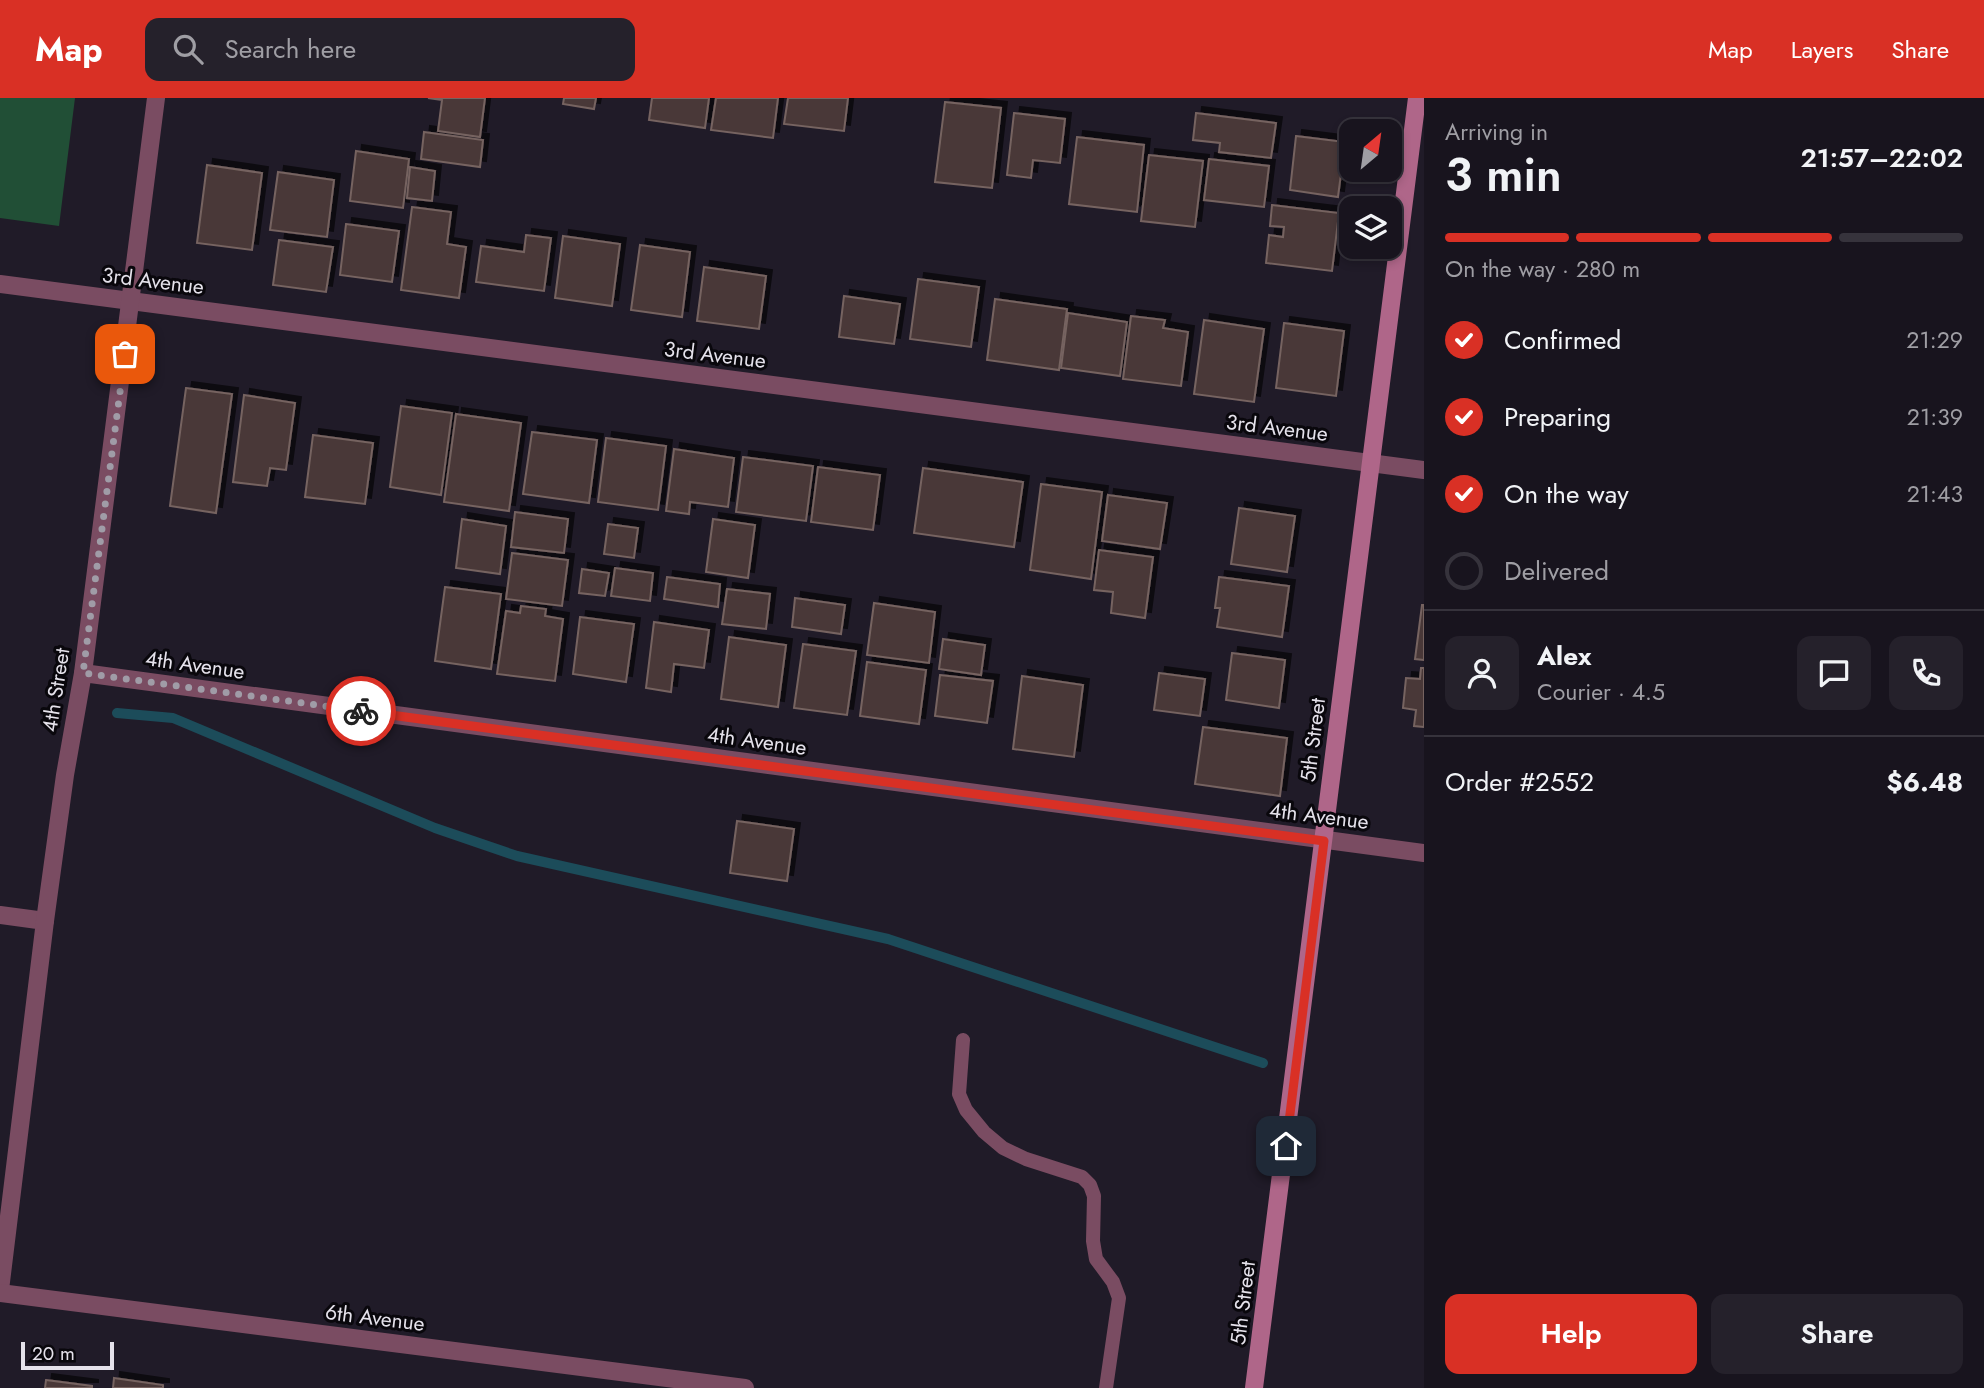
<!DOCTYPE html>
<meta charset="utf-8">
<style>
:root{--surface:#18141e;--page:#25212b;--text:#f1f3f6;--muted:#9f9ea4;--line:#36333c;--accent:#d93025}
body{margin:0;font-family:Jost,sans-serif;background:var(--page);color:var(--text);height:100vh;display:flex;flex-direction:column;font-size:26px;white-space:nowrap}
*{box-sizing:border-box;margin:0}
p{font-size:23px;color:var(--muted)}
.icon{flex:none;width:38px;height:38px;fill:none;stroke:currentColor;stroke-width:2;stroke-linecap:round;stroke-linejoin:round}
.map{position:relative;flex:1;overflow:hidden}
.details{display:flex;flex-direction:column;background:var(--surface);width:560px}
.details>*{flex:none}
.needle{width:46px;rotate:29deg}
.buttons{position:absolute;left:1339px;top:21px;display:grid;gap:14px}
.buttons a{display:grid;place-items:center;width:63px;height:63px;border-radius:14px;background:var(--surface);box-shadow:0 4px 10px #0003,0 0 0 2px var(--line);font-size:35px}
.scale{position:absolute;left:21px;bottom:18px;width:93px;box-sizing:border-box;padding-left:7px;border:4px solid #e5e2eb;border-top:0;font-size:19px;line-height:24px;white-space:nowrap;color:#e5e2eb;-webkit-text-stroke:5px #09070c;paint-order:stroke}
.pin{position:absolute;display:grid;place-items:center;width:60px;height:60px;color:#fff;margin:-30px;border-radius:14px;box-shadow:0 4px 10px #0006}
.courier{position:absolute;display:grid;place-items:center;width:70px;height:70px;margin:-35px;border:5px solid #d93025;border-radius:50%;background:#fff;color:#222;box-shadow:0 2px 9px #0007}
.headline em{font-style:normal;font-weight:600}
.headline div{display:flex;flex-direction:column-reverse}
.headline{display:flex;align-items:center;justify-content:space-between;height:119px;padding:0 21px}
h1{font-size:46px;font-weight:600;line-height:52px}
.bar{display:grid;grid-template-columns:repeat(4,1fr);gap:10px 7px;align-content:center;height:84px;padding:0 21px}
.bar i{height:9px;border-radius:5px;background:var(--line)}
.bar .active{background:var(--accent)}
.bar p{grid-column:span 4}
.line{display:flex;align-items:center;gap:18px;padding:0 21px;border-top:2px solid var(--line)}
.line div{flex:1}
.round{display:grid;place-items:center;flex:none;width:74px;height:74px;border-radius:14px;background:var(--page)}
ol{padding:0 21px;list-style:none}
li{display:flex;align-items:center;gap:21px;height:77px}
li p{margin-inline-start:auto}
li .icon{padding:7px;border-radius:50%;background:var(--accent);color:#fff;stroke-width:4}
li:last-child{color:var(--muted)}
li i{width:38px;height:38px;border:4px solid var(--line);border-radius:50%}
.button{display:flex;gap:14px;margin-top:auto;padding:14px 21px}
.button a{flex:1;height:80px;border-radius:14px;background:var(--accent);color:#fff;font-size:28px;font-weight:600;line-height:80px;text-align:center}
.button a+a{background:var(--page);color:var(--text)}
header{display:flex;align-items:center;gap:42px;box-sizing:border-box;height:98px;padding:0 35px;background:var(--accent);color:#fff}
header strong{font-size:33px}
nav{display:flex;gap:38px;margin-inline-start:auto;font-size:24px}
.search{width:490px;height:63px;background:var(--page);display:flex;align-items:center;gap:18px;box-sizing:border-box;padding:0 24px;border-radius:14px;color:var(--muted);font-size:26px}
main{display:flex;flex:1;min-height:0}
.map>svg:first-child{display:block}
.green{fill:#214f36}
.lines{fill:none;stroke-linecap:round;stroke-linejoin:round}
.stream{stroke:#1c4c5a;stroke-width:10}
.building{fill:#493937;stroke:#766361;stroke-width:2;filter:url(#shadow)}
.lane{stroke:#7a4c62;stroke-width:14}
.street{stroke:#7a4c62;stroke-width:18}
.secondary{stroke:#af6689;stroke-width:18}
.done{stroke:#a09ca7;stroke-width:7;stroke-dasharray:0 12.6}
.route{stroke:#d93025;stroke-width:9}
.labels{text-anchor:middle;stroke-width:6;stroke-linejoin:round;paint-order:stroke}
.street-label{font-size:21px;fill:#e5e2eb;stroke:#09070c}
</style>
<header>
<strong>Map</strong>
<div class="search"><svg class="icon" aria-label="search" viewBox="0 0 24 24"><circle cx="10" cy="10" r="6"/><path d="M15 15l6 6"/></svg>Search here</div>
<nav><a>Map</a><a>Layers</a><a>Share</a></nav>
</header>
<main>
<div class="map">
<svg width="1424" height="1290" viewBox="0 0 1424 1290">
<defs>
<filter id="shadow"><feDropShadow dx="6" dy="-6" stdDeviation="0" flood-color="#0009"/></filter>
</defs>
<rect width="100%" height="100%" fill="#201b28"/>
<polygon class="green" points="0,0 75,0 59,128 0,120"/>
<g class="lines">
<polyline class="stream" points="117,615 173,620 435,730 517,758 888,841 1263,965"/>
</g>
<g class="building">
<polygon points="428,0 485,0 480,39 438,33 442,2"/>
<polygon points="564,0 596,0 594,11 563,6"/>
<polygon points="652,0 709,0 705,30 649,22"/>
<polygon points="716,0 778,0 773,40 711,32"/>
<polygon points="788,0 848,0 844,33 784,26"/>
<polygon points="945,4 1001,10 992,90 935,84"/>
<polygon points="1014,15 1065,21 1060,65 1033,62 1031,80 1007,77"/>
<polygon points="1196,15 1276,25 1271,60 1219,54 1220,45 1193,42"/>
<polygon points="424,34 483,42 480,69 421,61"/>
<polygon points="1296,38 1345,44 1338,99 1290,92"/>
<polygon points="1077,39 1144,47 1137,114 1069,106"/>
<polygon points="356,53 409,61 403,110 350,103"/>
<polygon points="1149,57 1203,63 1195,129 1141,123"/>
<polygon points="1209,61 1269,68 1264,109 1204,102"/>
<polygon points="207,67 262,75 252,152 197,145"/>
<polygon points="410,69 435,73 432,103 407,100"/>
<polygon points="278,74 334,82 327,139 270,132"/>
<polygon points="1272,107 1339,115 1332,173 1266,165 1269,137 1283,139 1284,129 1270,128"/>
<polygon points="412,109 451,114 447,146 466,149 459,200 401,192"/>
<polygon points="346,126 399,133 392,184 340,177"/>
<polygon points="526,137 551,140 544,193 476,184 481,148 524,154"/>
<polygon points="563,138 620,146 612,208 555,200"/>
<polygon points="279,142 333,149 326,194 273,187"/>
<polygon points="640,147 690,154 682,219 631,212"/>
<polygon points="704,169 766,178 759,231 697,223"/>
<polygon points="918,181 979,189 971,249 910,241"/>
<polygon points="844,198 900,206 894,246 839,239"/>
<polygon points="995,201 1067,211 1059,272 987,262"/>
<polygon points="1068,215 1127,224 1120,278 1061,270"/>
<polygon points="1131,218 1165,222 1163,230 1188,234 1181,288 1123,281"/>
<polygon points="1204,222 1264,231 1254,304 1194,296"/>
<polygon points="1284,225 1344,233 1336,298 1276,290"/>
<polygon points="186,290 232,296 216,415 170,408"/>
<polygon points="244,297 295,305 286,372 270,370 267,388 233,384"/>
<polygon points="401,308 452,315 441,397 390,389"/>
<polygon points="456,316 521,325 509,413 444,404"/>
<polygon points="532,334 597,342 589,405 523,396"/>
<polygon points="313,337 373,345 365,406 305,399"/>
<polygon points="606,340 666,348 658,412 598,404"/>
<polygon points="674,351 734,360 728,409 690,404 689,416 666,413"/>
<polygon points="743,359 813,368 806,423 736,414"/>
<polygon points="818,369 880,377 873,432 811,424"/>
<polygon points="923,370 1023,384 1014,449 914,435"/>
<polygon points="1041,386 1102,394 1091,481 1030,472"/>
<polygon points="1108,397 1167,405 1160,451 1102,443"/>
<polygon points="1239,410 1295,418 1287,474 1231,466"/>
<polygon points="515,414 568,421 564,455 511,449"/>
<polygon points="462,421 506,428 500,476 456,470"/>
<polygon points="713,421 755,427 748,480 706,474"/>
<polygon points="608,426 638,430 634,460 604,456"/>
<polygon points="1099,452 1153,459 1145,520 1111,515 1113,494 1094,492"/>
<polygon points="512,455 568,462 562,508 506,501"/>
<polygon points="615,470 653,475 650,503 611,498"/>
<polygon points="582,471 609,475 605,498 579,495"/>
<polygon points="667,479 720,486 718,509 664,501"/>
<polygon points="1219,479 1289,488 1282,539 1217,529 1220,510 1215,510"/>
<polygon points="445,489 501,496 491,571 435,563"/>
<polygon points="727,491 770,496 766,531 722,526"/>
<polygon points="795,500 845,507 841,536 792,529"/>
<polygon points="874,505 935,514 929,565 867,557"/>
<polygon points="1422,507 1424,507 1424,562 1415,561"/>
<polygon points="521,508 546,511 545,518 563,521 555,583 497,576 506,513 520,515"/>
<polygon points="580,519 634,526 626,584 573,576"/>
<polygon points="654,524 709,532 704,570 674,566 671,594 646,590"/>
<polygon points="729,539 786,547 778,609 721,601"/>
<polygon points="943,541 985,547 981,577 939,571"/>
<polygon points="803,546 856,553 847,617 794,610"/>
<polygon points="1232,555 1285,562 1279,610 1226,602"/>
<polygon points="867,564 926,572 919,626 860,618"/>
<polygon points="1421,570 1424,570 1424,629 1414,628 1416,612 1403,610 1406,580 1420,581"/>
<polygon points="1159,575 1205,581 1200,618 1154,612"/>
<polygon points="940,577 993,583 987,625 935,618"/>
<polygon points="1022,578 1083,587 1074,659 1013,651"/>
<polygon points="1203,629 1287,640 1280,698 1195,686"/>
<polygon points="737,723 794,731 787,783 730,775"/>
<polygon points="114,1280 163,1287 163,1290 113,1290"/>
<polygon points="46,1282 92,1288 92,1290 45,1290"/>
</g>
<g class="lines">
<polyline class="lane" points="963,942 959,996 966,1012 984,1034 1003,1050 1026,1061 1082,1079 1090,1087 1094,1098 1093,1143 1096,1161 1113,1184 1119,1200 1106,1290"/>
<g class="street">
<polyline points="0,186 1424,372"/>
<polyline points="83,575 1424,755"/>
<polyline points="0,817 45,823"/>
<polyline points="0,1192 45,823 65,677 83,575 156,0"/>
<polyline points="0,1195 745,1290"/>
</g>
<polyline class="secondary" points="1254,1290 1417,0"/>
</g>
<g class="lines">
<polyline class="done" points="125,256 83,575 361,613"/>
<polyline class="route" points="361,613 1324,743 1286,1048"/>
</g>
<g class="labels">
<g class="street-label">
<text transform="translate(153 183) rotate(7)" y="7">3rd Avenue</text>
<text transform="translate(715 257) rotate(7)" y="7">3rd Avenue</text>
<text transform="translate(1277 330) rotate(7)" y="7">3rd Avenue</text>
<text transform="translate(195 567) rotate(8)" y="7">4th Avenue</text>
<text transform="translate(56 592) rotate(-81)" y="7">4th Street</text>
<text transform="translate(1313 642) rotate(-83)" y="7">5th Street</text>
<text transform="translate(757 643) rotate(8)" y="7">4th Avenue</text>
<text transform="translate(1319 718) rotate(7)" y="7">4th Avenue</text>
<text transform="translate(1243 1205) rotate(-83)" y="7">5th Street</text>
<text transform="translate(375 1220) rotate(7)" y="7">6th Avenue</text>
</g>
</g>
</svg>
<div class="buttons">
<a><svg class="needle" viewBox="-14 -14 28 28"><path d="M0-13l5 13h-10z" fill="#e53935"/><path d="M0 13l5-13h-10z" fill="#9f9ea4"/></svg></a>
<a><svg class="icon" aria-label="layers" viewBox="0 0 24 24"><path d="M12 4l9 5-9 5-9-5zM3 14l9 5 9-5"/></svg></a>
</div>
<div class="scale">20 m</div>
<div class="pin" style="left:125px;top:256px;background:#ea580c"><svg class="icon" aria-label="bag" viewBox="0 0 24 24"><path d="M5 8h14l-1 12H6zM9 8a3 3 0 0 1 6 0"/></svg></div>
<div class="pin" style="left:1286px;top:1048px;background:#1f2937"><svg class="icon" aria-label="home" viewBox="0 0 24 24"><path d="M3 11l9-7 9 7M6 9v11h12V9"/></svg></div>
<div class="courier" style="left:361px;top:613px"><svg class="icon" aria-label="bike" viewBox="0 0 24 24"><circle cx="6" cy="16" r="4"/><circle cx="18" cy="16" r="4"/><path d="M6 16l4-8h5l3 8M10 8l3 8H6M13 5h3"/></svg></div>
</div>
<section class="details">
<div class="headline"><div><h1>3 min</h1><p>Arriving in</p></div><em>21:57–22:02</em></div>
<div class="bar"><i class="active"></i><i class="active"></i><i class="active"></i><i></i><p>On the way · 280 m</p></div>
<ol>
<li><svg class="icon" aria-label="check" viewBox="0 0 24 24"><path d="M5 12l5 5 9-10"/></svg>Confirmed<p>21:29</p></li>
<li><svg class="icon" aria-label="check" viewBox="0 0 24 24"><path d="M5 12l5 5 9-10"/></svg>Preparing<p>21:39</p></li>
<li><svg class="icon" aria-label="check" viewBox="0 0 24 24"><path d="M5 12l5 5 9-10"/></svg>On the way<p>21:43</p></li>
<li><i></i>Delivered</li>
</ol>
<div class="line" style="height:126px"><a class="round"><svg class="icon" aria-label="person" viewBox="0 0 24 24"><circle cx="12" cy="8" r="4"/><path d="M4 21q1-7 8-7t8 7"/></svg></a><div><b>Alex</b><p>Courier · 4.5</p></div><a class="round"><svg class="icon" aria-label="chat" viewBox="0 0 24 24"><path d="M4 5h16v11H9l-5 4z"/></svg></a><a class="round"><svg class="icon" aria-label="phone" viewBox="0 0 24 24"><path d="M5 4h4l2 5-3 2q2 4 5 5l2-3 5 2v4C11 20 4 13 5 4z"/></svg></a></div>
<div class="line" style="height:91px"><div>Order #2552</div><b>$6.48</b></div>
<div class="button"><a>Help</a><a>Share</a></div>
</section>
</main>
